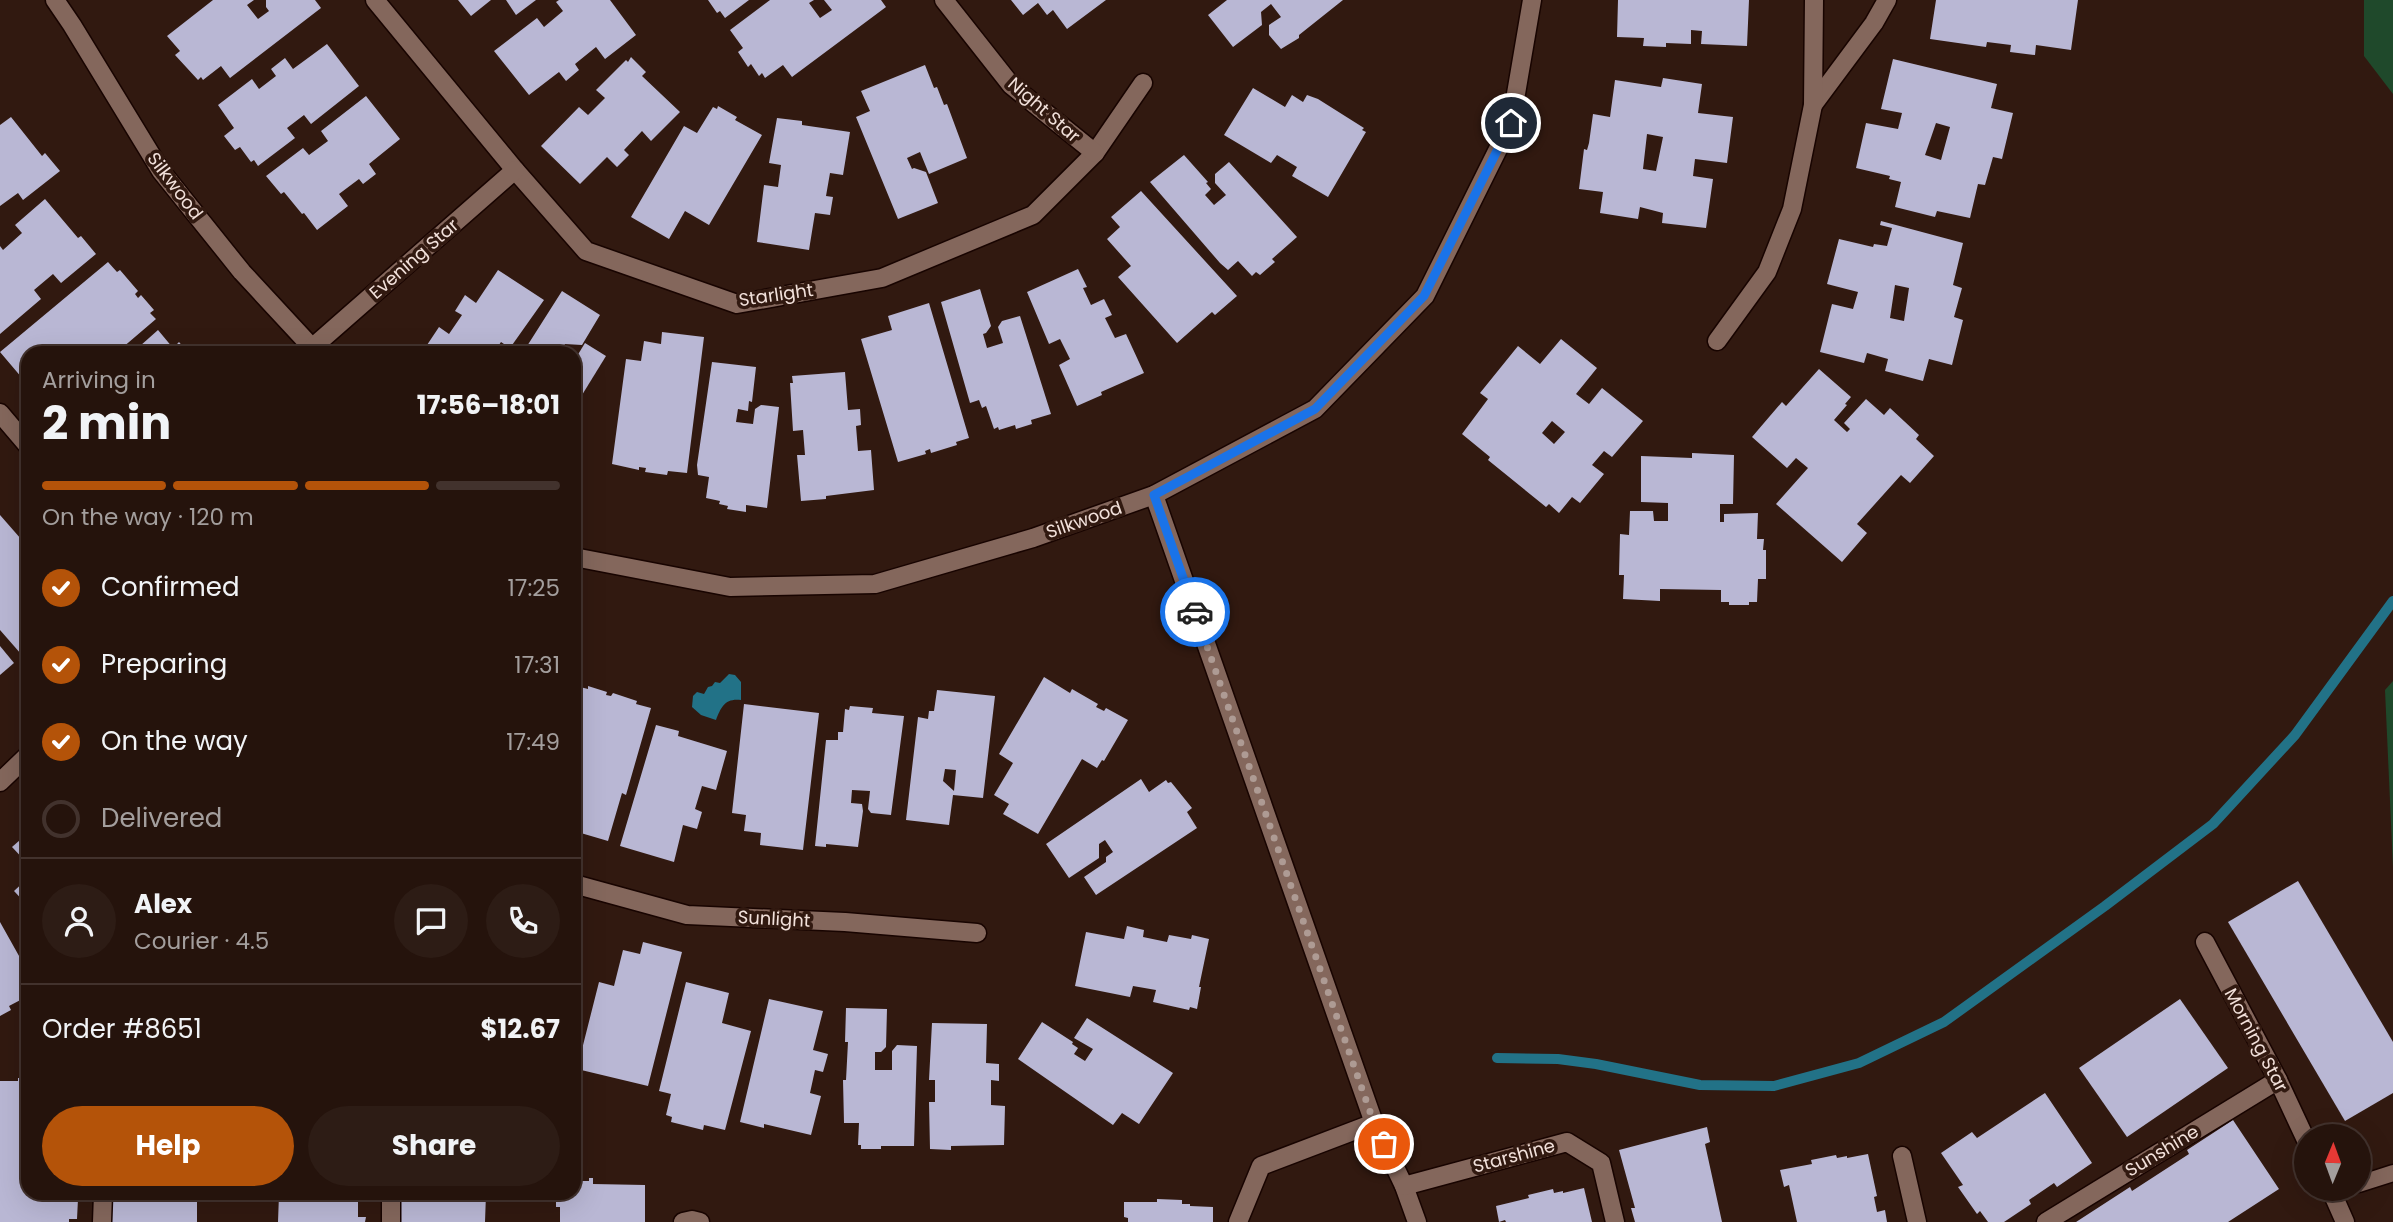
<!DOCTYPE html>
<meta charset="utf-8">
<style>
:root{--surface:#25130c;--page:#2d1c15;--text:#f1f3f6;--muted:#a39e9d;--line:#42322d;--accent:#b45309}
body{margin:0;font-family:Poppins,sans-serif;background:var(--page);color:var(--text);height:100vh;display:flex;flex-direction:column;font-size:26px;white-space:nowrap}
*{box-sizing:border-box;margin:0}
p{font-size:23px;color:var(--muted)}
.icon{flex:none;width:38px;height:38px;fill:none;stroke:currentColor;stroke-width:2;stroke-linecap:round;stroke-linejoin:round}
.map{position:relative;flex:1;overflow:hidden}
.details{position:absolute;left:21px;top:346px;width:560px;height:854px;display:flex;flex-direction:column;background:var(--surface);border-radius:21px;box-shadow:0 7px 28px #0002,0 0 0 2px var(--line)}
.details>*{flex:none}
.needle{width:46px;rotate:1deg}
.controls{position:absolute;left:2294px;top:1124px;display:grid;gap:14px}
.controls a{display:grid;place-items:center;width:77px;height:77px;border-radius:50%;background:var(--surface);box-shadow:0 7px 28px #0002,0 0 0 2px var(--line);font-size:35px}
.pin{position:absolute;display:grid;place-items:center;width:60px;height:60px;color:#fff;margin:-30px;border:4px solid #fff;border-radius:50%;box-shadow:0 2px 7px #0007}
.courier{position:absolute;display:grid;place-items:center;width:70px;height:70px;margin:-35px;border:5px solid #1a73e8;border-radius:50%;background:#fff;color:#222;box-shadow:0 2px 9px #0007}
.headline em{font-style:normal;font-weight:700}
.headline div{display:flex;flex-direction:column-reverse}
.headline{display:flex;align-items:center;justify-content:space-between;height:119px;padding:0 21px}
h1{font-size:46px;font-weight:700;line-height:52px}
.bar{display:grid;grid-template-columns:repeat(4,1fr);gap:10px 7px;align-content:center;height:84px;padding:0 21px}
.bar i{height:9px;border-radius:5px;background:var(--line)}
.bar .current{background:var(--accent)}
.bar p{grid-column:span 4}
.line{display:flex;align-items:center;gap:18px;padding:0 21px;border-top:2px solid var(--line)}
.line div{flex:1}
.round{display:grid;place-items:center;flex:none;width:74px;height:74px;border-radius:37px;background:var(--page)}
ol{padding:0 21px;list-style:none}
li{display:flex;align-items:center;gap:21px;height:77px}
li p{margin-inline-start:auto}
li .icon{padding:7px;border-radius:50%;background:var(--accent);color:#fff;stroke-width:4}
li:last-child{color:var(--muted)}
li i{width:38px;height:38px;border:4px solid var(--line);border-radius:50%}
.button{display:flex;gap:14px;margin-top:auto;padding:14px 21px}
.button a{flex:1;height:80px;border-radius:42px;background:var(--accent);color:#fff;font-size:28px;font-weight:700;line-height:80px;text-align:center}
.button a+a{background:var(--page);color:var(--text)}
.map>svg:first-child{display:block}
.green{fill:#1f492b}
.water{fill:#227287}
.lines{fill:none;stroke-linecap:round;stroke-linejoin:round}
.stream{stroke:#227287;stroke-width:10}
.building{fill:#b9b7d4;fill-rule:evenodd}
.service-casing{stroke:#180400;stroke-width:19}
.minor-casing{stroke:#180400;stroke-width:21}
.service{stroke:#84675c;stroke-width:16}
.minor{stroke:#84675c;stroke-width:18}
.done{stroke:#ae9b94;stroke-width:7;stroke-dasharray:0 12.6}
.route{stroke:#1a73e8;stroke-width:9}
.labels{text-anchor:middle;stroke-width:7;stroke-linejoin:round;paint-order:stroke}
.street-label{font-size:18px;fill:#f2e1db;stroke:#311910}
</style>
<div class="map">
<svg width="2393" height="1222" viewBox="0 0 2393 1222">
<rect width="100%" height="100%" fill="#311910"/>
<g class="green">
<polygon points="2364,0 2393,0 2393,94 2364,56"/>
<polygon points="2393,681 2393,868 2385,690"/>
</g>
<path class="water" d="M729 674 735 675 741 682V700C725 698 721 707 716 720L701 715 692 707 693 696 697 692 704 694 708 687 712 686 715 682 720 683Z"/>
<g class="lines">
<polyline class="stream" points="1497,1058 1558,1059 1596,1064 1700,1085 1774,1086 1859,1063 1944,1022 2105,906 2213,824 2295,735 2393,601"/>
</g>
<g class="building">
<polygon points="213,0 254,0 247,5 258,19 269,11 266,7 266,0 315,0 321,8 230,78 221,66 203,80 201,77 198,80 175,55 180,51 167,36"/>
<polygon points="458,0 491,0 471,16"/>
<polygon points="506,0 536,0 516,15"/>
<polygon points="559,0 610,0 636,35 605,59 596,47 575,64 579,70 566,81 559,72 529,95 494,51 537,18 544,27 563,11 556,2"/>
<polygon points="708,0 749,0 725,18 720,11 717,13"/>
<polygon points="770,0 814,0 809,3 820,18 832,10 824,0 881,0 886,7 792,77 783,65 765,78 762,73 759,76 751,64 748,67 738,52 743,48 730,30"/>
<polygon points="1011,0 1106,0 1067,29 1053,10 1047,15 1038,3 1023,15"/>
<polygon points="1227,0 1343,0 1299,35 1299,38 1281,49 1269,35 1269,25 1281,17 1271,4 1261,12 1262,25 1233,47 1208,15"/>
<polygon points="1618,0 1749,0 1747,46 1701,44 1702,31 1691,30 1691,44 1666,43 1666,47 1643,46 1644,38 1617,37"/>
<polygon points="1936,0 2078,0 2071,50 2036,45 2035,55 2010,52 2011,45 1987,42 1986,47 1930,39"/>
<polygon points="327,44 359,86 311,124 304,115 287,128 295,138 258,166 254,160 251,162 240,147 235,150 224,136 234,128 218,105 252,79 259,89 276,76 271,69 285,58 293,69"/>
<polygon points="631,57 646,72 642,76 680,112 651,141 642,131 624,150 629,155 617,167 607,157 580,184 541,146 579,107 588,115 605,98 596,90 626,60 628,62"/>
<path d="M1893 59 1997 84 1991 108 2013 113 2002 159 1993 157 1985 185 1978 184 1970 218 1937 211 1935 217 1895 207 1901 182 1889 179 1890 176 1856 168 1866 123 1898 129 1902 113 1881 109ZM1936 123 1950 127 1941 160 1925 155Z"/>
<polygon points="925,65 934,88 937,87 944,105 947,104 967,158 929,174 920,152 907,158 912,169 914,168 926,172 938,203 898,219 856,117 870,111 861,91"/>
<path d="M1663 78 1702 84 1698 113 1733 117 1727 163 1695 159 1693 176 1713 179 1706 228 1662 223 1663 213 1640 207 1638 219 1600 213 1603 192 1579 189 1584 149 1587 150 1589 143 1593 114 1610 117 1615 80 1661 87ZM1647 134 1663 137 1656 171 1643 169Z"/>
<polygon points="1253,88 1285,107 1292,95 1303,102 1307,95 1318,99 1364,128 1362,130 1366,132 1328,197 1292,176 1297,167 1277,155 1271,163 1224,135"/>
<polygon points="366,96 400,139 369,164 376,174 363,184 359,179 339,194 348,206 317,230 304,213 302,214 284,192 281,194 266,176 303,148 309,155 328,141 321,131"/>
<polygon points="718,106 737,117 735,120 762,135 709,225 685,211 669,239 631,217 684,126 697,133 713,107 717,109"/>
<polygon points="11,117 42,156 45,153 60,171 23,200 18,193 0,206 0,125"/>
<polygon points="777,118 802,121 802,125 850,132 843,175 830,173 826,196 833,197 830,215 815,213 809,250 757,242 764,185 778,187 781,165 769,163"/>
<polygon points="1184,155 1208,182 1206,183 1211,189 1205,195 1214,205 1226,195 1215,183 1215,174 1229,162 1297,237 1272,259 1275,262 1260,275 1256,272 1252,276 1238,261 1228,270 1220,263 1150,182"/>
<polygon points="1141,191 1237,296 1215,315 1212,312 1177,343 1118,277 1131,266 1107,239 1120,227 1111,217"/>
<polygon points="45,199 78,238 81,236 96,254 61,283 53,274 34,290 41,299 0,334 0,246 3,250 22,233 15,225"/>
<path d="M1881 221 1963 243 1953 285 1962 288 1954 317 1963 320 1952 365 1929 359 1923 381 1885 371 1888 359 1867 353 1864 363 1820 352 1832 304 1853 309 1858 292 1827 284 1839 239 1873 247 1874 244 1887 246 1892 228 1880 225ZM1895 285 1909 288 1904 321 1890 318Z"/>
<polygon points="108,262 117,272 120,270 138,291 135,294 138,298 141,295 154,310 150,313 156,319 115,354 28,354 28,385 0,352"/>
<polygon points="1078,269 1087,287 1083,288 1091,305 1104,299 1112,315 1105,318 1115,338 1126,334 1144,373 1101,392 1102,395 1077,406 1059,365 1070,359 1060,339 1049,344 1027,292"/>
<polygon points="498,270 544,300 510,348 501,342 493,354 421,354 439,327 449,334 462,315 455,311 465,295 476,303"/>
<polygon points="980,289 991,326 986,333 983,334 987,348 1003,343 998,327 1002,321 1020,316 1051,414 1031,420 1032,424 1016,429 1015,425 999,430 998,427 994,429 986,406 982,408 979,400 970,403 941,302"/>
<polygon points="562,291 600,315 582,345 565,344 560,354 522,354"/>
<polygon points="929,303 969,438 956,442 957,445 931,453 930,449 925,451 926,454 898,462 861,339 892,330 888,316"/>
<polygon points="158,330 173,348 179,342 189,354 131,354"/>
<polygon points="662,332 704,337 687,473 668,471 667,475 645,472 646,468 639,467 639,470 612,464 626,359 641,361 644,341 661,344"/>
<path d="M1561 339 1597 368 1576 394 1589 404 1602 388 1643 421 1612 457 1604 451 1592 465 1604 474 1580 503 1572 497 1559 513 1549 504 1546 507 1488 460 1490 457 1462 434 1488 399 1480 393 1518 346 1540 364ZM1552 421 1565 432 1554 444 1542 433Z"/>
<polygon points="585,343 606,356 574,408 574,361"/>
<polygon points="712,362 756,367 752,402 749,401 748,411 738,409 736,422 753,424 755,409 761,405 779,407 767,508 746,505 746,512 727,509 728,506 719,504 720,501 706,498 709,477 698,475 697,465"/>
<polygon points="1819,369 1851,397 1845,404 1847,405 1834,420 1847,432 1850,429 1844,423 1866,399 1884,415 1890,408 1919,435 1916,439 1934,456 1910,483 1901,475 1857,524 1867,533 1842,562 1776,504 1808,468 1796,458 1787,468 1752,437 1782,402 1786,406"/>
<polygon points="845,372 848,410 860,409 861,425 856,426 858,451 871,450 874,490 826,496 826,499 801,501 797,455 805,455 803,430 793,431 790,383 793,383 792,376"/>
<polygon points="1692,453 1734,455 1733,504 1720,504 1720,522 1724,522 1724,514 1758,513 1757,539 1764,539 1763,550 1766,550 1766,579 1758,579 1757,602 1749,602 1749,605 1729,605 1729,602 1721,602 1721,590 1660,589 1660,601 1623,599 1624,575 1619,575 1620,534 1629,535 1630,511 1653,511 1654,521 1668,521 1668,503 1641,502 1641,456 1692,458"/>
<polygon points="0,515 28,547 28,662 0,630"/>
<polygon points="0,646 14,663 0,675"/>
<polygon points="1044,677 1070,693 1072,689 1098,704 1096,707 1104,711 1106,708 1128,720 1104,761 1102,760 1097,768 1082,759 1038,834 1003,814 1009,804 994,795 1013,763 999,754"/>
<polygon points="576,686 588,689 588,686 607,692 606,695 611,696 613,693 637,701 636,704 651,708 626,795 622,793 608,841 574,831 574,752 579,754 582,744 574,742 574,694"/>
<path d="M937 690 995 696 983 798 953 795 949 825 906 820 918 717 928 719 929 711H934ZM945 769 956 770 954 791 943 781Z"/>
<polygon points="744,704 819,713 803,850 760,845 761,833 744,831 746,815 732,813"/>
<polygon points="850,706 873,708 872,713 904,716 891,815 871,813 868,809 870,791 852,790 851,803 862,804 863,811 858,847 826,844 826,847 815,846 826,740 838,740 838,732 843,732 845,709 849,710"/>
<polygon points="656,725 679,731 678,736 727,751 716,790 702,786 695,809 702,812 697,829 683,825 674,862 620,846"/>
<polygon points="1141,779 1149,792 1166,780 1168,783 1171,782 1192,808 1187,812 1197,828 1096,895 1084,877 1106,862 1106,857 1113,852 1105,840 1099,844 1099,858 1069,878 1046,844"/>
<polygon points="28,833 28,864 12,847"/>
<polygon points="28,878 28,906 14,891"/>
<polygon points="2298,881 2393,1042 2393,1093 2345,1121 2228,922"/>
<polygon points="0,922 28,972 28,996 9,1006 11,1010 0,1016"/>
<polygon points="1127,926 1144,930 1143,937 1167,942 1169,935 1191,939 1192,935 1209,939 1199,987 1201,987 1197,1009 1190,1007 1189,1010 1153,1002 1156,990 1133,986 1130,997 1075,986 1086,932 1124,939"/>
<polygon points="643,942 682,952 648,1086 577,1069 599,982 614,986 623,950 640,954"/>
<polygon points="686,982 729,993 722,1023 751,1031 725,1130 704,1125 703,1130 671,1122 672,1117 666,1115 671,1094 659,1091"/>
<polygon points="574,987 581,988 575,1012 574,1012"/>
<polygon points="769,999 823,1011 813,1050 828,1054 823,1072 815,1070 810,1093 821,1096 811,1135 764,1124 764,1128 740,1122"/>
<polygon points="2180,999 2228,1068 2127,1137 2079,1068"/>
<polygon points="846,1008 887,1009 886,1047 881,1052 875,1052 875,1070 892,1070 892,1051 897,1045 917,1046 914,1146 881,1146 881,1149 861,1149 861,1145 858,1145 859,1123 844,1123 843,1080 846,1080 848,1042 845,1042"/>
<polygon points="1087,1018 1173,1073 1139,1124 1122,1113 1113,1125 1018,1059 1042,1022 1073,1042 1072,1044 1078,1048 1074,1054 1085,1061 1093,1049 1074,1038"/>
<polygon points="932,1023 987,1024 986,1063 999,1064 999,1081 991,1080 991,1105 1005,1106 1004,1145 951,1146 951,1150 930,1149 929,1102 935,1102 935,1080 929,1080"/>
<polygon points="18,1078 28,1078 28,1194 66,1194 66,1198 78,1199 77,1219 69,1219 69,1222 0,1222 0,1081 18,1081"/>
<polygon points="2045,1093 2092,1163 2057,1187 2054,1183 2029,1200 2031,1204 2004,1222 1988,1222 1980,1211 1977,1214 1958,1187 1963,1185 1941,1153 1972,1132 1977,1138"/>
<polygon points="2233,1120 2279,1189 2228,1222 2076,1222 2130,1187 2132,1191 2189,1154 2187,1150"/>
<polygon points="1707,1127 1710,1142 1705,1144 1722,1222 1635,1222 1631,1208 1635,1208 1619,1150"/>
<polygon points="1868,1154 1877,1196 1874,1197 1877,1212 1885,1210 1887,1222 1797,1222 1789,1185 1784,1187 1780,1170 1812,1164 1811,1160 1836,1155 1837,1158 1847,1156 1847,1158"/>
<polygon points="589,1178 593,1178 593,1184 645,1185 645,1222 560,1222 560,1207 556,1207 556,1194 574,1194 574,1181 589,1181"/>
<polygon points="1584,1188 1592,1222 1506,1222 1505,1220 1499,1222 1496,1206 1529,1198 1528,1195 1553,1189 1554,1193 1563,1191 1563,1193"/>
<polygon points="117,1194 197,1194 197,1222 112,1222 112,1220 109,1220 110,1200 116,1200"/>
<polygon points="279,1194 358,1194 358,1217 366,1217 365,1222 278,1222"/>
<polygon points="398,1194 486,1194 485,1222 401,1222 401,1201 398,1201"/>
<polygon points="1157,1199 1182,1200 1182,1204 1190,1204 1190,1206 1213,1207 1213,1222 1128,1222 1128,1218 1124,1217 1124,1202 1157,1202"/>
</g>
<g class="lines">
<defs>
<g id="service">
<polyline points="2359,1184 2393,1173"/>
<polyline points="2332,1193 2346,1188"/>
</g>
<g id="minor">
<polyline points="55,0 72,25 161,171 242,272 318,354"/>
<polyline points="375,0 515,170 586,251 737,304 882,278 1033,215 1095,153 1143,83"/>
<polyline points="944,0 1011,85 1095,153"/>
<polyline points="1813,105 1874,23 1887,0"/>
<polyline points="1717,341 1767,272 1792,209 1813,105 1814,0"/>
<polyline points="313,347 515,170"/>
<polyline points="0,413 28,446"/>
<polyline points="1154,495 1374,1123 1404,1186 1417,1222"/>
<polyline points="574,557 730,587 875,584 1033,538 1154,495 1315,409 1425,296 1511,123 1532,0"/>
<polyline points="0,782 28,755"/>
<polyline points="574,884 687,915 845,922 977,933"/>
<polyline points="2205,942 2278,1080 2306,1140"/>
<polyline points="1902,1156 1917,1222"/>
<polyline points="1404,1186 1567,1142 1601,1163 1615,1222"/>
<polyline points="2330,1188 2345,1222"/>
<polyline points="391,1194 391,1222"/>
<polyline points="102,1222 103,1194"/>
<polyline points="683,1222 692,1220 700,1222"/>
<polyline points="1238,1222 1261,1166 1374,1123"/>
<polyline points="2046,1222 2278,1080"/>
</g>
</defs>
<use href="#service" class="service-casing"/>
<use href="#minor" class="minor-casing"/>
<use href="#service" class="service"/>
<use href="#minor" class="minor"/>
</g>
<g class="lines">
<polyline class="done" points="1195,612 1374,1123 1384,1144"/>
<polyline class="route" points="1195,612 1154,495 1315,409 1424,296 1511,123"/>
</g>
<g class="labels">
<g class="street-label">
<text transform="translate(1044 110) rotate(41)" y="6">Night Star</text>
<text transform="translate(175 186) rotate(53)" y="6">Silkwood</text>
<text transform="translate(414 259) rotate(-41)" y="6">Evening Star</text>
<text transform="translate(776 295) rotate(-8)" y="6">Starlight</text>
<text transform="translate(1084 520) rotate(-19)" y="6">Silkwood</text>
<text transform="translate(774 919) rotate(3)" y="6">Sunlight</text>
<text transform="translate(2256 1040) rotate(62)" y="6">Morning Star</text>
<text transform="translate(2162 1151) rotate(-31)" y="6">Sunshine</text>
<text transform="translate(1514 1156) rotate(-15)" y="6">Starshine</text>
</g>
</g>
</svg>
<div class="controls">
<a><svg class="needle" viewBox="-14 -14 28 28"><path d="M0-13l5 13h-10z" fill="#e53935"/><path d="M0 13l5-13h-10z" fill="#a39e9d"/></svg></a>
</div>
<div class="pin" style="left:1384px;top:1144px;background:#ea580c"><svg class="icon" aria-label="bag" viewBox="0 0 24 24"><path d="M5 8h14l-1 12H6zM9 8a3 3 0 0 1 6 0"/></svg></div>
<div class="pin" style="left:1511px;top:123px;background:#1f2937"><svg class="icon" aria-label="home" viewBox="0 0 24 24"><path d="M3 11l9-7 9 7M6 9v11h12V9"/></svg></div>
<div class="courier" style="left:1195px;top:612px"><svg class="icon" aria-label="car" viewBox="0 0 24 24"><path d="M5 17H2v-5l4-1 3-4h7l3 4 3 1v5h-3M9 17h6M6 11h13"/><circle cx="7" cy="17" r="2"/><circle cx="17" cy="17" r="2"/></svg></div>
<section class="details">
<div class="headline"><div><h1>2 min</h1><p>Arriving in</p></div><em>17:56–18:01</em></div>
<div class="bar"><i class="current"></i><i class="current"></i><i class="current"></i><i></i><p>On the way · 120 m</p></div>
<ol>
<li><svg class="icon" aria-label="check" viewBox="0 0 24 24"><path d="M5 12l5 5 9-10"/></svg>Confirmed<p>17:25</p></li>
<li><svg class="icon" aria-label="check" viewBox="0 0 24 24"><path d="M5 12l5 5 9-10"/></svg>Preparing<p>17:31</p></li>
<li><svg class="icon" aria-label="check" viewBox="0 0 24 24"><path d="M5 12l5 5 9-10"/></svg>On the way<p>17:49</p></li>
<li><i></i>Delivered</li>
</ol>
<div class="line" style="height:126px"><a class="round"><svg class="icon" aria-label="person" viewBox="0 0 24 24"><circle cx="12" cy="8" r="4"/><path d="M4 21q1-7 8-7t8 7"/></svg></a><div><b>Alex</b><p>Courier · 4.5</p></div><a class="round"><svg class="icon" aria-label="chat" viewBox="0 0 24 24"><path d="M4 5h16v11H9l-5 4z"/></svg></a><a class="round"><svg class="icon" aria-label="phone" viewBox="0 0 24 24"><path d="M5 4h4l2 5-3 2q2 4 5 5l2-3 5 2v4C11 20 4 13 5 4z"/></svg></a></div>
<div class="line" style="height:91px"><div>Order #8651</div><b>$12.67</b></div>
<div class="button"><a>Help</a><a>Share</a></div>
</section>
</div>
